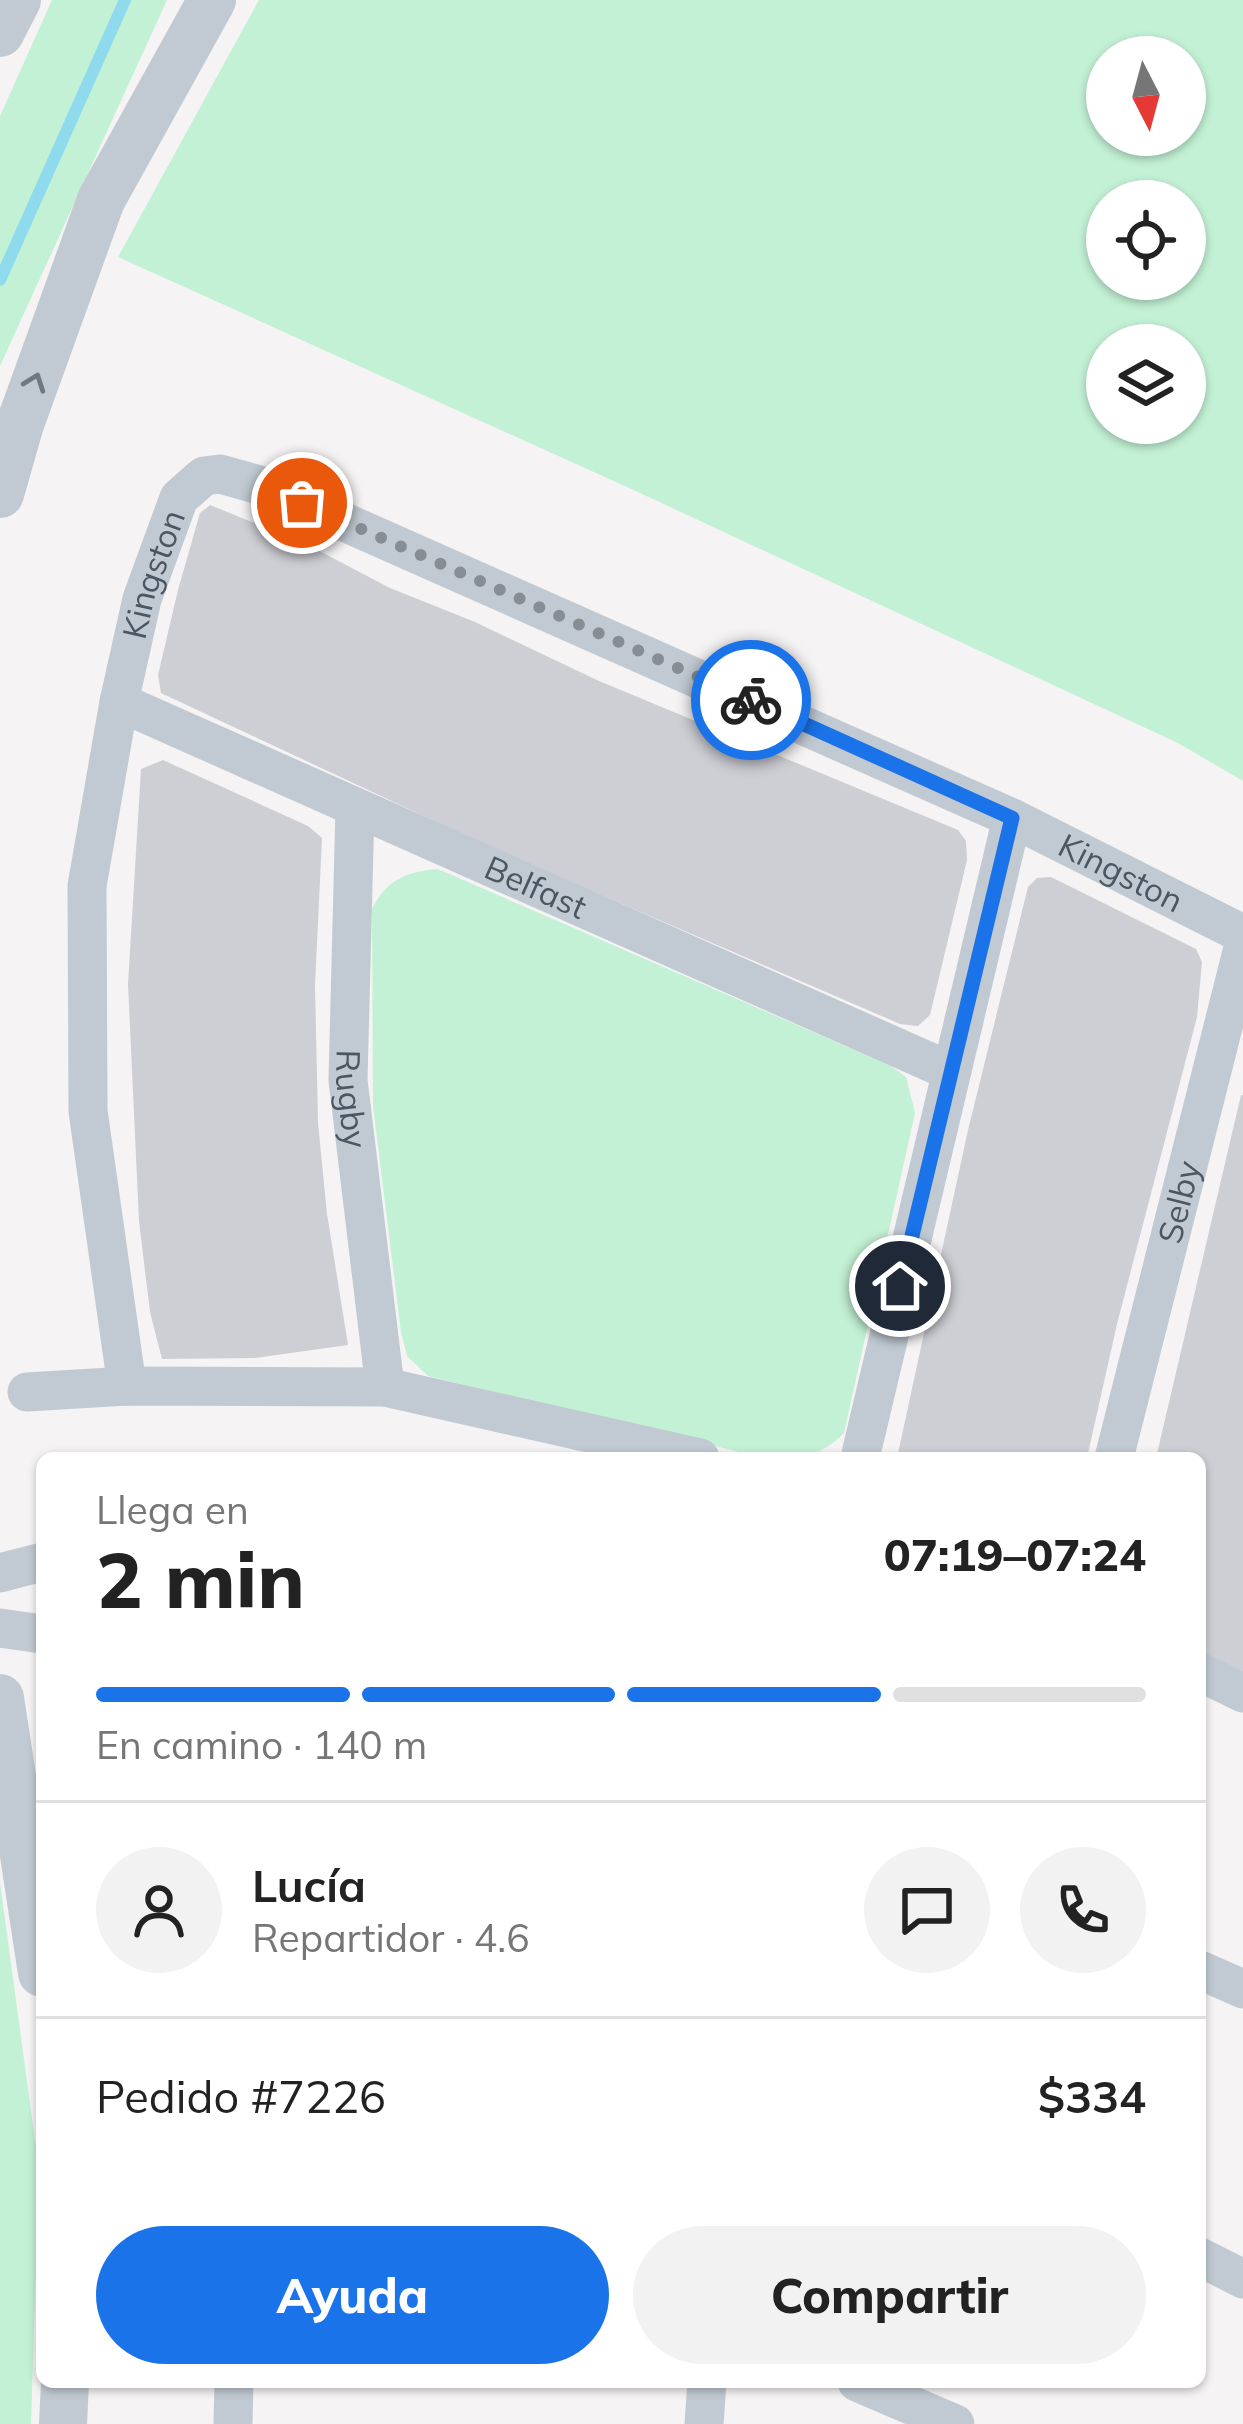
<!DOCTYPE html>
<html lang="es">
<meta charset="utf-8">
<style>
:root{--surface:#fff;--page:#f2f2f2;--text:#222;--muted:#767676;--line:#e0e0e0;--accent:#1a73e8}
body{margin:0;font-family:Mulish,sans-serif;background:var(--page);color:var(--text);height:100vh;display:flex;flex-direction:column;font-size:45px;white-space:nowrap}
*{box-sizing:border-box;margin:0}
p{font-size:39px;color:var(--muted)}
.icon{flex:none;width:66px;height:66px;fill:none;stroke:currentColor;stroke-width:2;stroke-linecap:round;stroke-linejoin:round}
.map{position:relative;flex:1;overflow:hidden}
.panel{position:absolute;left:36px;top:1452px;width:1170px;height:936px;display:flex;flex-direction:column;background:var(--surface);border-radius:18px;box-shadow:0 3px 9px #0004}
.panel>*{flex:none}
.needle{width:78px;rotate:174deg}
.fabs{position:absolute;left:1086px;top:36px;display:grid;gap:24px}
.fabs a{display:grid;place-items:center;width:120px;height:120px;border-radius:50%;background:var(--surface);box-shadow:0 3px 9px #0004;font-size:60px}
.pin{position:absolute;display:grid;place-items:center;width:102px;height:102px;color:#fff;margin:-51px;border:6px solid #fff;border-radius:50%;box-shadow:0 3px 12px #0007}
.courier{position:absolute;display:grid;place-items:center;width:120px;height:120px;margin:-60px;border:9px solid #1a73e8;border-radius:50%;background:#fff;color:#222;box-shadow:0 3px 15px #0007}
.summary em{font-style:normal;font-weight:800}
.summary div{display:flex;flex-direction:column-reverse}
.summary{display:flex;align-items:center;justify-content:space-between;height:204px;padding:0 60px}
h1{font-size:78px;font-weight:800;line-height:90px}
.bar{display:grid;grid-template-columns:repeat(4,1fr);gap:18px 12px;align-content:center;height:144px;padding:0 60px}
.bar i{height:15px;border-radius:9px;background:var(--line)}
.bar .selected{background:var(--accent)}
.bar p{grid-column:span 4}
.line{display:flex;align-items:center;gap:30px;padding:0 60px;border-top:3px solid var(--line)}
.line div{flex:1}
.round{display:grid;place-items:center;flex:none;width:126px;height:126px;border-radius:63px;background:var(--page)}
.button{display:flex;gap:24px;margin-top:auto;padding:24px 60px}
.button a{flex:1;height:138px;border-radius:72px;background:var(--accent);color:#fff;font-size:48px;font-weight:800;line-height:138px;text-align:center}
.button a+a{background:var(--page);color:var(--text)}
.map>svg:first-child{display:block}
.green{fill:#c3f1d5;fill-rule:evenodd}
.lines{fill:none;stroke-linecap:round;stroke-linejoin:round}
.stream{stroke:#90daee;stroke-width:12}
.building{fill:#cdcfd5}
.minor{stroke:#c1cad2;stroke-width:39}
.tertiary{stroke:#c1cad2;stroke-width:48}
.oneway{stroke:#6e7983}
.done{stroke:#868d94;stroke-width:12;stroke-dasharray:0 21.6}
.route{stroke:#1a73e8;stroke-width:15}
.labels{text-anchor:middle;stroke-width:12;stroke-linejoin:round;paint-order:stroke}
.street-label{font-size:33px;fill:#4a5661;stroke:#fff}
</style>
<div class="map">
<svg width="1243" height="2424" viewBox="0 0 1243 2424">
<rect width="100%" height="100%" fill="#f5f3f3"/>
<g class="green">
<polygon points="52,0 167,0 0,366 0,116"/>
<path d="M259 0H1243V781L1178 743 627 487 118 257ZM1185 57V135H1107V57ZM1185 201V279H1107V201ZM1107 345H1185V423H1107Z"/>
<path d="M438 869 891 1066 906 1077 915 1113 844 1433C818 1459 799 1458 764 1458L428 1376 407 1356 401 1332 373 1106 372 909C387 879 406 872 438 869Z"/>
<polygon points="0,1882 39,2170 31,2424 0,2424"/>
</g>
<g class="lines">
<polyline class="stream" points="0,280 125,0"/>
</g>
<g class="building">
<polygon points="210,505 308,545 390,588 475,622 599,681 958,830 966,841 967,860 930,1015 918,1026 900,1024 492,848 161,693 158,675 178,590 200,513"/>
<polygon points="163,760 308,826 322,838 315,985 318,1123 327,1214 348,1345 255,1358 162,1359 150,1312 139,1221 128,984 141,769"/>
<polygon points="1051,877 1196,949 1202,962 1197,1017 1117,1324 1087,1458 897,1458 968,1130 1028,887 1037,878"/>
<polygon points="1241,1095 1243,1095 1243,1677 1200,1653 1200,1458 1156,1458"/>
</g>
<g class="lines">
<g class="minor">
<path id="s1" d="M119 702 950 1071"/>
<path id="s2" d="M355 808 348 1080 385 1387"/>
<path id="s3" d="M127 1386 88 1111 87 886 119 702 142 599 179 498 204 476 220 474 263 486 1012 818 1243 934"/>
<polyline points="27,1392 127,1386 385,1387 700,1458"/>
<polyline points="860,1458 1012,818"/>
<path id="s4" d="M1114 1458 1243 948"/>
<polyline points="0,1573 42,1562"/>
<polyline points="0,1628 42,1634"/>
<polyline points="1200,1672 1243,1693"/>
<polyline points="1200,1970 1243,1989"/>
<polyline points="1200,2257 1243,2279"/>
<polyline points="857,2382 955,2424"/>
<polyline points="233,2424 234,2382"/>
<polyline points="704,2424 707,2382"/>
</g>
<g class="tertiary">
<polyline points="0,33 17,0"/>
<polyline points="0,494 20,424 101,200 212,0"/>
<polyline points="0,1698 42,1973"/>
<polyline points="63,2424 65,2382"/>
</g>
</g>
<defs><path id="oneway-chevron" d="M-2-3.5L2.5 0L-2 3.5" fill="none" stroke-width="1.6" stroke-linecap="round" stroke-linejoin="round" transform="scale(3)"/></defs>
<use class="oneway" href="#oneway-chevron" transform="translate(35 382) rotate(-70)"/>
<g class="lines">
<polyline class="done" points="302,503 751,700"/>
<polyline class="route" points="751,700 1012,818 900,1286"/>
</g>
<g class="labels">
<g class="street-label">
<text dy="12" stroke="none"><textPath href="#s3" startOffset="822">Kingston</textPath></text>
<text dy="12" stroke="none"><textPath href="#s3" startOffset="1938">Kingston</textPath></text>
<text dy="12" stroke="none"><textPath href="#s1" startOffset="456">Belfast</textPath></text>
<text dy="12" stroke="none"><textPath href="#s2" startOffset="291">Rugby</textPath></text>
<text dy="12" stroke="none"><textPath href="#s4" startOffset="264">Selby</textPath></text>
</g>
</g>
</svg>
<div class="fabs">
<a><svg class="needle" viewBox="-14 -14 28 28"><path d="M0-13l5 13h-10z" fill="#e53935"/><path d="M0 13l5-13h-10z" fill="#767676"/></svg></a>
<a><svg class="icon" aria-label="locate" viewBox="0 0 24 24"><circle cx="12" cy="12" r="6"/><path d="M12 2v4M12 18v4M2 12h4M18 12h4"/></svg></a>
<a><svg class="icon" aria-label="layers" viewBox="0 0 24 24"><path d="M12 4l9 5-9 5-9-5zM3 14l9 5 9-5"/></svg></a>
</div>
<div class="pin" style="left:302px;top:503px;background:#ea580c"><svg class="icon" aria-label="bag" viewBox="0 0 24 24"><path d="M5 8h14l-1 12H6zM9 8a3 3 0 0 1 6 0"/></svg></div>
<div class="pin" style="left:900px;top:1286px;background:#1f2937"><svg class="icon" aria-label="home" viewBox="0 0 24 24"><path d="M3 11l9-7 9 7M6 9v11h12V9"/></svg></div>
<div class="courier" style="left:751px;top:700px"><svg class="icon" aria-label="bike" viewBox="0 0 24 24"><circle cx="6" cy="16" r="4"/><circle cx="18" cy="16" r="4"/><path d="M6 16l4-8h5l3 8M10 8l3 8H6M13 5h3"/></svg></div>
<section class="panel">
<div class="summary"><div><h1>2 min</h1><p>Llega en</p></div><em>07:19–07:24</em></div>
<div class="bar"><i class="selected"></i><i class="selected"></i><i class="selected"></i><i></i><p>En camino · 140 m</p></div>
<div class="line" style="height:216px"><a class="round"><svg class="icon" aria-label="person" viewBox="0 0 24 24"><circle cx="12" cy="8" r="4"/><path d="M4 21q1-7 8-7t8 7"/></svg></a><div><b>Lucía</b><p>Repartidor · 4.6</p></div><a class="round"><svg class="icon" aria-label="chat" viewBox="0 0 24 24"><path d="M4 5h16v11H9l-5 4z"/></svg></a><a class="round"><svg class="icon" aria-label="phone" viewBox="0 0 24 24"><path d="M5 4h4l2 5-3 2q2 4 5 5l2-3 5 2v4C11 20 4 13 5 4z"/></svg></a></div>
<div class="line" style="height:156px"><div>Pedido #7226</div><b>$334</b></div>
<div class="button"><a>Ayuda</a><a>Compartir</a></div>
</section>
</div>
